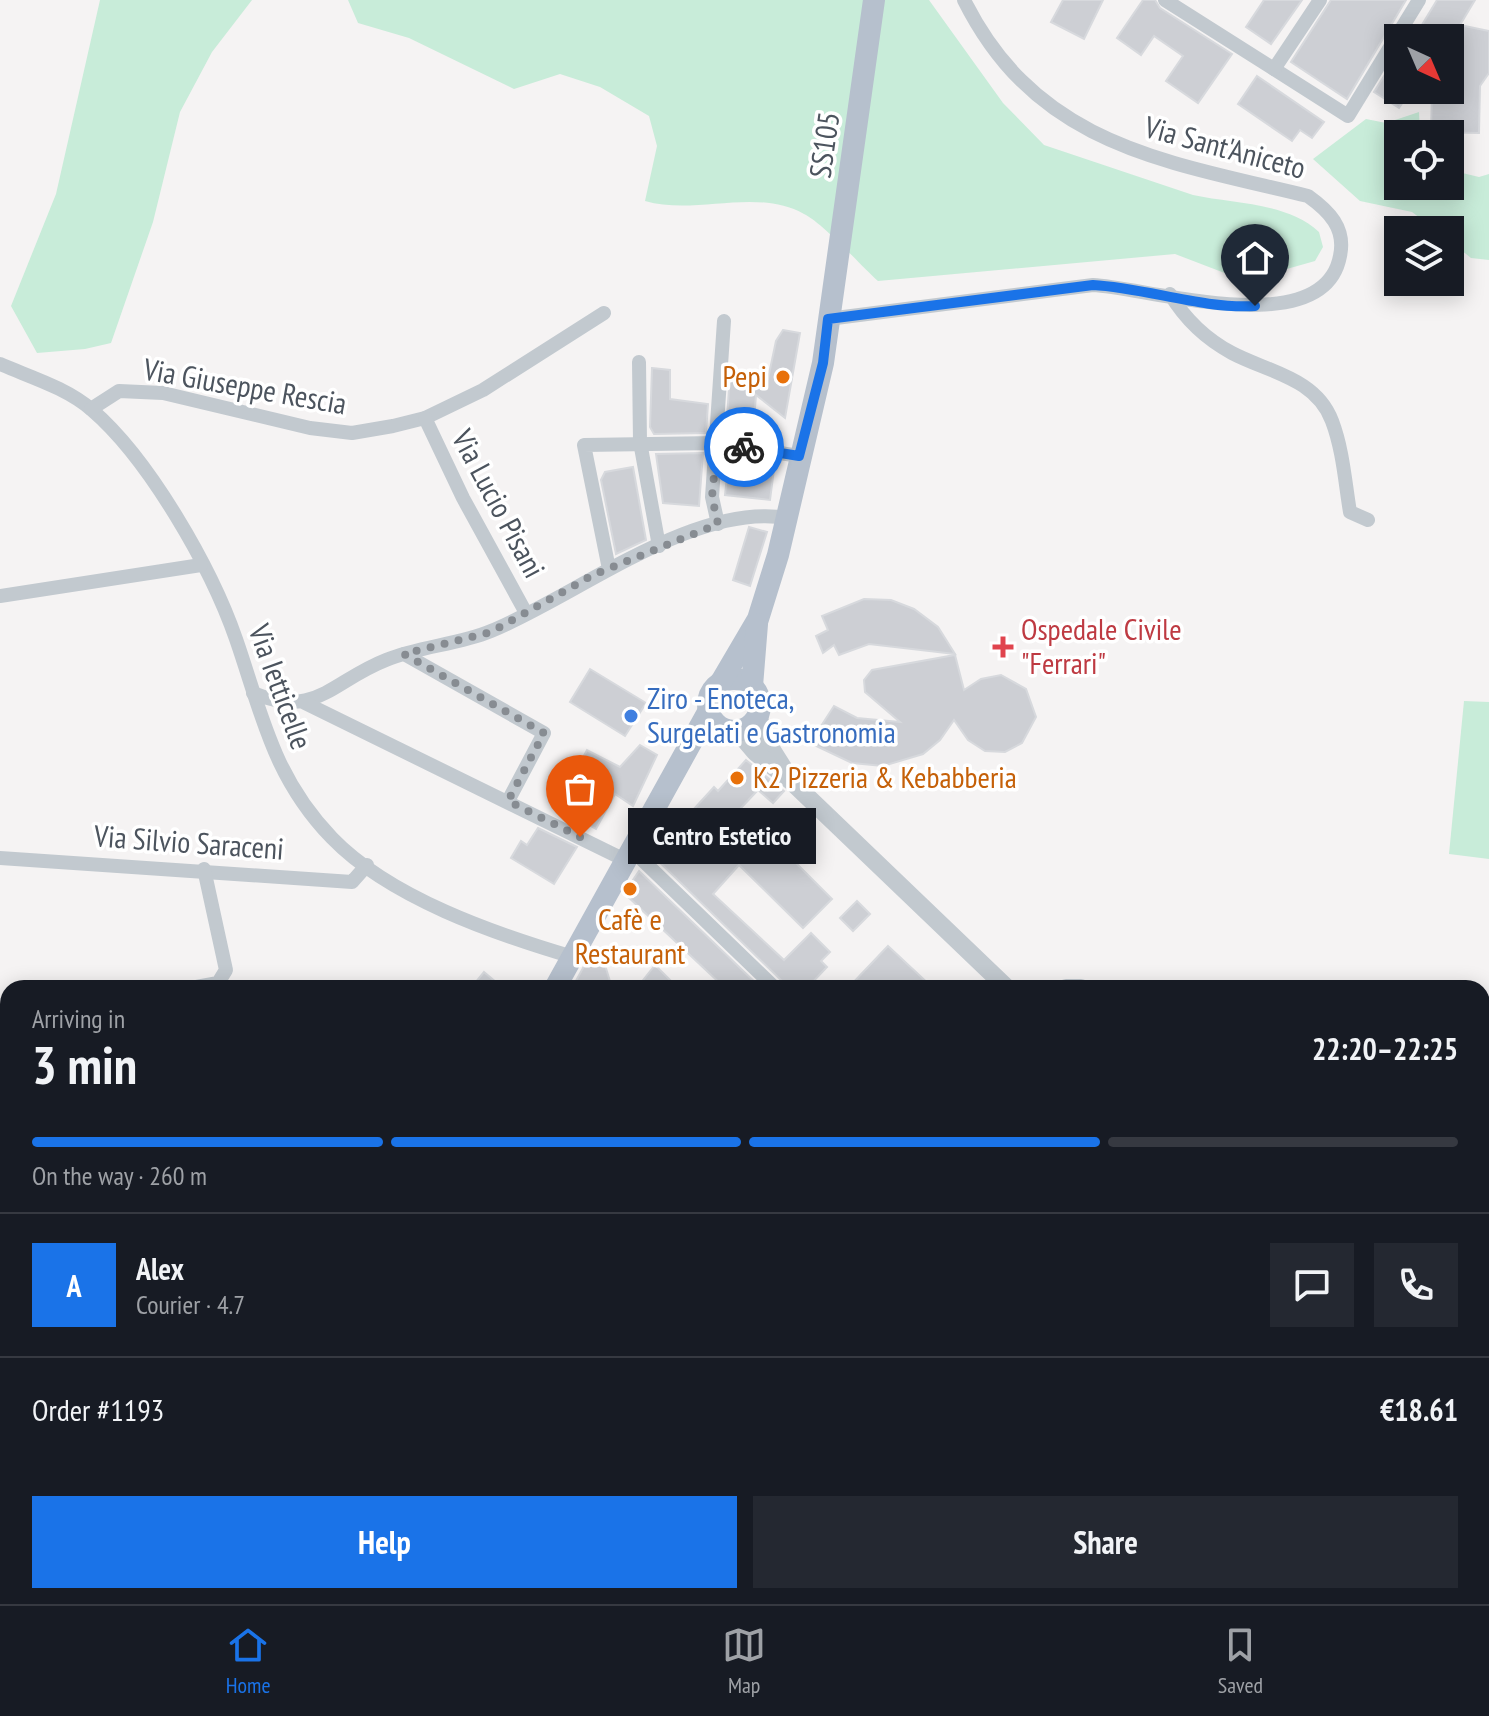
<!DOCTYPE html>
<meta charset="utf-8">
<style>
:root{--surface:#171b24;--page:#242831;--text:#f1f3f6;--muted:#9ea1a6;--line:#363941;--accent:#1a73e8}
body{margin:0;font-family:"PT Sans Narrow",sans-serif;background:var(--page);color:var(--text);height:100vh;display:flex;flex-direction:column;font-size:30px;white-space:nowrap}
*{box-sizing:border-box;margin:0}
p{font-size:26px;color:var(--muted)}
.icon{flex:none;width:44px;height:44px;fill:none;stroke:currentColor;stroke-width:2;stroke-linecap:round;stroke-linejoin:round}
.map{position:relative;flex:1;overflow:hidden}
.sheet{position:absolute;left:0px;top:980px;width:1490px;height:624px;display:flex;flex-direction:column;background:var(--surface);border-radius:24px 24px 0 0;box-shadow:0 4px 20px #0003}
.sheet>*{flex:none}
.needle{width:52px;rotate:136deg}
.controls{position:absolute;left:1384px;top:24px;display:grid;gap:16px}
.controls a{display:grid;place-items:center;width:80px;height:80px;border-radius:0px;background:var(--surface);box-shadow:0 4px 20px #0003;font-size:40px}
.pin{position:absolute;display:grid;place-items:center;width:68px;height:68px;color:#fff;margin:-82px -34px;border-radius:50% 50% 50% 0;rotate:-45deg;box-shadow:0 0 8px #0007}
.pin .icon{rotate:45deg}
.courier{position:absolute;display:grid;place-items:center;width:80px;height:80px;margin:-40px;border:6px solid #1a73e8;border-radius:50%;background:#fff;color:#222;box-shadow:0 2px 10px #0007}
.bubble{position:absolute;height:56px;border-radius:0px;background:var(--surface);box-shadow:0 4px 20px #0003;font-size:26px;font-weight:700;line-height:56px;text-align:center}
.summary em{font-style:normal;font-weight:700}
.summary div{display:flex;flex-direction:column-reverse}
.summary{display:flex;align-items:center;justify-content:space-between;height:136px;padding:0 32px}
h1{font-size:52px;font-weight:700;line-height:60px}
.bar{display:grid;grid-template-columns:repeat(4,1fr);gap:12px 8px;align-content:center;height:96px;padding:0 32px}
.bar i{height:10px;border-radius:6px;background:var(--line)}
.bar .selected{background:var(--accent)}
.bar p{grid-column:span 4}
.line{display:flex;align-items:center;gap:20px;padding:0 32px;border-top:2px solid var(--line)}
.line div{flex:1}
.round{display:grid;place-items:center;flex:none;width:84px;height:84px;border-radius:0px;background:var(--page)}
.primary-button{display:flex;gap:16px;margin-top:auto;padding:16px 32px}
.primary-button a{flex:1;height:92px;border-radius:0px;background:var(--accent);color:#fff;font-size:32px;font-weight:700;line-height:92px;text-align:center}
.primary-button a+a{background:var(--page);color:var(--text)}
.dock{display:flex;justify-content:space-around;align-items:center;height:112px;border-top:2px solid var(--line);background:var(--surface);font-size:22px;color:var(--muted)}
.dock a{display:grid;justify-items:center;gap:4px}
.dock .selected{color:var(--accent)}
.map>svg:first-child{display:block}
.green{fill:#c8ecd9}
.building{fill:#cdcfd4;stroke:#d7d9dd;stroke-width:2}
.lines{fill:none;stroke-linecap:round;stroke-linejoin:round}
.minor{stroke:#c2c9cf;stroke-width:14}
.tertiary{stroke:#c2c9cf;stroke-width:18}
.primary{stroke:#b6c0cd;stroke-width:22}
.done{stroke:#878c92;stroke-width:8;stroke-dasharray:0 14.4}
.route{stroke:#1a73e8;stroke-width:10}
.food-dot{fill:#e8710a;stroke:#fff;stroke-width:3}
.health-dot{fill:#e0444e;stroke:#fff;stroke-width:3}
.shop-dot{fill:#3f7fe0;stroke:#fff;stroke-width:3}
.labels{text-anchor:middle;stroke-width:7;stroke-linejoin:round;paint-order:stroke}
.street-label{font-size:30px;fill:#4c545e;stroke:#fff}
.food-label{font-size:30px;fill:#c56008;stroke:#fff;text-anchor:end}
.health-label{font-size:30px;fill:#be3a42;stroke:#fff;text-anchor:start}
.shop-label{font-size:30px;fill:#366cbe;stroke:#fff;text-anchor:start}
</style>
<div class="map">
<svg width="1489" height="1604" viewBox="0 0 1489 1604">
<rect width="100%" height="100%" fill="#f5f3f3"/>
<g class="green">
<polygon points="100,0 252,0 212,52 180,112 153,222 111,343 85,349 37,353 11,306 56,194"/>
<path d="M348 0H929L1003 103 1044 145 1193 195C1234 204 1287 202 1319 232L1323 247 1315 261 1252 279 1235 277 1175 254 878 281C859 264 824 224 804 214 755 187 696 216 645 201L657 146 649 116 600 87 560 74 514 89 409 38 358 23Z"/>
<polygon points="1419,112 1420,134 1398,134 1398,186 1450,186 1450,170 1479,177 1489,174 1489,260 1471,258 1450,241 1450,230 1436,230 1412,212 1360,201 1313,159 1366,119 1386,123"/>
<polygon points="1464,701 1489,702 1489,859 1449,854"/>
</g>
<g class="building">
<polygon points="1063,0 1103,0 1084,39 1051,22"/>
<polygon points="1143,0 1155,0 1160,8 1232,54 1198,103 1166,81 1183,56 1154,36 1141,55 1117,38"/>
<polygon points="1264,0 1302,0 1271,44 1246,27"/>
<polygon points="1331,0 1406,0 1347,99 1291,62"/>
<polygon points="1437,0 1475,0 1460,25 1489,31 1489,73 1480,86 1479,133 1431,132 1432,90 1450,90 1450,38 1414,38"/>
<polygon points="1395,59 1398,61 1398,90 1411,90 1399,108 1374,92"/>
<polygon points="1257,76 1324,122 1312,138 1300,130 1292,141 1238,104"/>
<polygon points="783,330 800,333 785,418 756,395 754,421 727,418 730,374 768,379 776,341"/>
<polygon points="652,368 670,370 670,399 708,404 706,433 654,434 650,427"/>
<polygon points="703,453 699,506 663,503 656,454"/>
<polygon points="729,457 775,462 770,500 725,495"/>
<polygon points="633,467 646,540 616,554 601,480 605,472"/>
<polygon points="749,527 767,532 750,586 733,580"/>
<polygon points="864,599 891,600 914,609 938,627 955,654 869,644 839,655 834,645 823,653 816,636 828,630 822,616"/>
<polygon points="955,655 964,690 981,679 1001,675 1026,689 1036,717 1022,743 1005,752 985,751 968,740 954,720 940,740 923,754 883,766 852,763 810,743 834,706 857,718 900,722 865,692 864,680 872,670"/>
<polygon points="590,669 646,703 625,736 570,702"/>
<polygon points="640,745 657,755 633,806 615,794 596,829 562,810 587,764 581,761 587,750 620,767"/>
<polygon points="746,760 784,791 773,803 758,790 739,810 764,833 756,843 775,860 784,851 832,899 803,928 739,865 713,894 784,960 811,933 830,952 821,961 827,967 807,988 785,988 782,981 652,855 714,787 718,791"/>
<polygon points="538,828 577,847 554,884 511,858 521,841 527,845"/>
<polygon points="639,871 761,988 725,988 624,893"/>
<polygon points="857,901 870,914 853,931 840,918"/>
<polygon points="888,946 933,988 848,988"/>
<polygon points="589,957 605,965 612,988 572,988"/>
<polygon points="655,965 678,988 637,988"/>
<polygon points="484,972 503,988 471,988"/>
</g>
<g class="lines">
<g class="minor">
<polyline points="1165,0 1348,116 1419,0"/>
<polyline points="1274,69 1320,0"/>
<path d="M1170 294C1185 319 1206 339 1232 353 1268 372 1316 378 1332 421 1343 450 1345 482 1350 512L1368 520"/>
<path d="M828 319 1093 285C1150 288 1324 343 1340 256 1346 228 1329 211 1308 196 1164 161 1037 146 964 0"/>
<polyline points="639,362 640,442 659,546"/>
<path d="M0 364C30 377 67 388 92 410 149 459 211 567 236 639 262 714 273 777 332 838 390 898 495 934 573 957"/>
<polyline points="91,409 119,391 163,393 310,428 352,433 393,426 425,418 483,390 604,313"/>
<polyline points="425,418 463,498 526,613"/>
<polyline points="718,524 712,497 724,321"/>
<polyline points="609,569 584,445 717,443 799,456"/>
<polyline points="0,596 201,565"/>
<polyline points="404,654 544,733 508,801"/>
<path d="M253 693C316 719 332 681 386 660 420 646 457 645 491 631 575 597 693 502 787 518"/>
<polyline points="305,703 627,861"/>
<polyline points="633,851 775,988"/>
<polyline points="0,858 352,882 367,865"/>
<polyline points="191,988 218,983 226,970 204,869"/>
<polyline points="0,1388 8,1382"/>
<polyline points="0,1483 8,1498"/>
<polyline points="61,1596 65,1604"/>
<polyline points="361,1596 366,1604"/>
<polyline points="881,1604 901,1596"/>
</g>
<g class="tertiary">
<polyline points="758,716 767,742 784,769"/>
<polyline points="738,732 755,752 792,782 1007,988"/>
<polyline points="1066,988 1081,988"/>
<polyline points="1482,1006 1489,1005"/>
<polyline points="1482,1474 1489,1477"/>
<polyline points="1482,1490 1489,1503"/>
</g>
<g class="primary">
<circle cx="734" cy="705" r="26"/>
<polyline points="721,682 758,619 778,555 823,363 874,0"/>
<polyline points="752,686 757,624"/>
<polyline points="555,988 708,712"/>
<polyline points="191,1604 196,1596"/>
</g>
</g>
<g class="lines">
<polyline class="done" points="580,837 508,801 544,733 404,654 491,632 593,575 718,524 712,497 717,443 744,447"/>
<path class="route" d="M744 447 799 456 823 363 828 319 1093 285C1147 288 1201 309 1255 306"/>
</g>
<g class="food-dot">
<circle cx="783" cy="377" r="8"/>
<circle cx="737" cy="778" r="8"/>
<circle cx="630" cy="889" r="8"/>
</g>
<path class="health-dot" d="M999 635h8v8h8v8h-8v8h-8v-8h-8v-8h8z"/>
<circle class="shop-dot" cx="631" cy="716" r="8"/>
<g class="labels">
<g class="street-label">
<text transform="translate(825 145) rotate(-82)" y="10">SS105</text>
<text transform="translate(1225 148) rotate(15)" y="10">Via Sant'Aniceto</text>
<text transform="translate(245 387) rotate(10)" y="10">Via Giuseppe Rescia</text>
<text transform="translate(498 504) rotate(62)" y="10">Via Lucio Pisani</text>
<text transform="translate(280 687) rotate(70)" y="10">Via Ietticelle</text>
<text transform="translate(189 843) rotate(4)" y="10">Via Silvio Saraceni</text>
</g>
<g class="food-label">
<text x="767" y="387">Pepi</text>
<text x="753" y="788" text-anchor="start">K2 Pizzeria &amp; Kebabberia</text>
<text x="630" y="930" text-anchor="middle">Cafè e<tspan x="630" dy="34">Restaurant</tspan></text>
</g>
<g class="health-label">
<text x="1021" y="640">Ospedale Civile<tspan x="1021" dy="34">"Ferrari"</tspan></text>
</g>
<g class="shop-label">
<text x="647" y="709">Ziro - Enoteca,<tspan x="647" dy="34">Surgelati e Gastronomia</tspan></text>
</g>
</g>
</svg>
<div class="controls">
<a><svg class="needle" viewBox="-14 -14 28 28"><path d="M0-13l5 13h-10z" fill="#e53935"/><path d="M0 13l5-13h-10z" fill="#9ea1a6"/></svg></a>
<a><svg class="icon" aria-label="locate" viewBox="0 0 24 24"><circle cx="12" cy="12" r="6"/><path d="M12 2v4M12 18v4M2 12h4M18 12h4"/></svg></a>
<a><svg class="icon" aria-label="layers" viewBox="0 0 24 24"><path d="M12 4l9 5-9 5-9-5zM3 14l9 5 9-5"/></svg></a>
</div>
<div class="pin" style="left:580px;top:837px;background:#ea580c"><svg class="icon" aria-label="bag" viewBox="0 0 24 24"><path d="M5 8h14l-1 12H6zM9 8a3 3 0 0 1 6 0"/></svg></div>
<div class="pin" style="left:1255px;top:306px;background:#1f2937"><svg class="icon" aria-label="home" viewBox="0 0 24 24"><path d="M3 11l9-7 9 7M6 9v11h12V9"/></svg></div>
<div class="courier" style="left:744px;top:447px"><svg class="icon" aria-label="bike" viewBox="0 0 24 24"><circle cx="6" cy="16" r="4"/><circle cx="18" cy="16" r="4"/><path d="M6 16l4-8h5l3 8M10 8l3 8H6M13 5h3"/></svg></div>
<div class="bubble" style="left:628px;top:808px;width:188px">Centro Estetico</div>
<section class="sheet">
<div class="summary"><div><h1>3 min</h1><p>Arriving in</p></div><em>22:20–22:25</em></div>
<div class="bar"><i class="selected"></i><i class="selected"></i><i class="selected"></i><i></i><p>On the way · 260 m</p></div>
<div class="line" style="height:144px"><b class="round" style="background:var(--accent);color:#fff">A</b><div><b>Alex</b><p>Courier · 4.7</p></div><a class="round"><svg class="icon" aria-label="chat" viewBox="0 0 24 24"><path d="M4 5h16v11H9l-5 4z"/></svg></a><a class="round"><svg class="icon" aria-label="phone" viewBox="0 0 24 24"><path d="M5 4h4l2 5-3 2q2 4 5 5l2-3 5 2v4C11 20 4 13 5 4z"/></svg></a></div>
<div class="line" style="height:104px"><div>Order #1193</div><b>€18.61</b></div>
<div class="primary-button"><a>Help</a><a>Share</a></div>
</section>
</div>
<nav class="dock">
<a class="selected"><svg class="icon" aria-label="home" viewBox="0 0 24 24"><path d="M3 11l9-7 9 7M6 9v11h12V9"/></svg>Home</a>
<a><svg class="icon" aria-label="map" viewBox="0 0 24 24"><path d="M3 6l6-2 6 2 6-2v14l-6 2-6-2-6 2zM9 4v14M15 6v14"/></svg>Map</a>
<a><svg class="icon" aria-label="saved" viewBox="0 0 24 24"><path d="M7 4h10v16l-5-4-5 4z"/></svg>Saved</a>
</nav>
